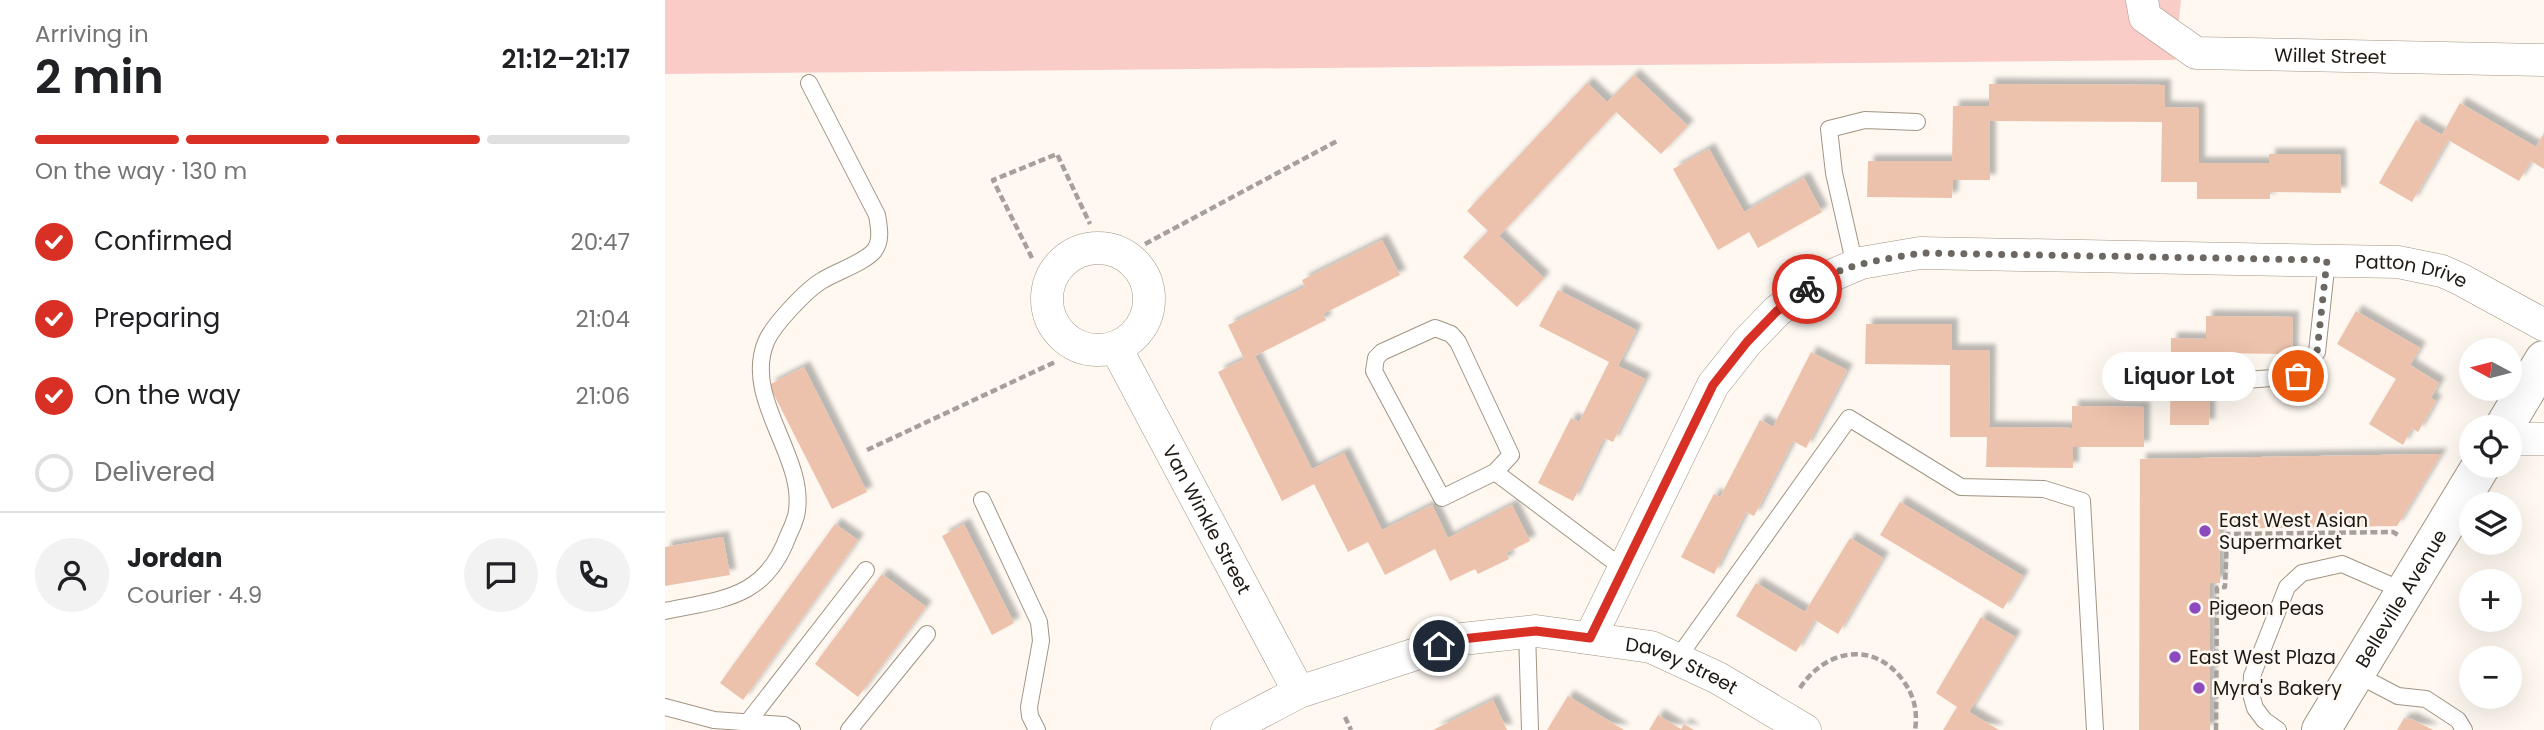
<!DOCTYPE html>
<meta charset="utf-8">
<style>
:root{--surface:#fff;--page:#f2f2f2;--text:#202124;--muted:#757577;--line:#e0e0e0;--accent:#d93025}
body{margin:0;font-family:Poppins,sans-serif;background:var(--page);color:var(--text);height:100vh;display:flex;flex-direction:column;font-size:26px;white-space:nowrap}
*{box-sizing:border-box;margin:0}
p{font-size:23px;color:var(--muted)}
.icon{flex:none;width:38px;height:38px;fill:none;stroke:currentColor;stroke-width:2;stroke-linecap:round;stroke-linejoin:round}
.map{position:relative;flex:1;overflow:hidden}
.details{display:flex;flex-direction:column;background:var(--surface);width:665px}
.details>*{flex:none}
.needle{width:46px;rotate:277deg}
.tools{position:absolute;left:1794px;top:338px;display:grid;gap:14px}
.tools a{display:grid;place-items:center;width:63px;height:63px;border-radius:50%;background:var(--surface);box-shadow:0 7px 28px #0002;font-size:35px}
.pin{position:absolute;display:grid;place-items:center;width:60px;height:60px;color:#fff;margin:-30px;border:4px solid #fff;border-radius:50%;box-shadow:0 2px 7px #0007}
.courier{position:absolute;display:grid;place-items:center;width:70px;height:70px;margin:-35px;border:5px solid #d93025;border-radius:50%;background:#fff;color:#222;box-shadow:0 2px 9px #0007}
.bubble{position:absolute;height:49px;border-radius:24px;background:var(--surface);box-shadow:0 7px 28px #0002;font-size:23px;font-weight:600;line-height:49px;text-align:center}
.head em{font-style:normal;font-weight:600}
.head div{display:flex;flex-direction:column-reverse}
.head{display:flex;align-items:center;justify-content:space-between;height:119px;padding:0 35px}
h1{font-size:46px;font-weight:600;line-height:52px}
.bar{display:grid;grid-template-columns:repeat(4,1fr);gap:10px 7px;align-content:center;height:84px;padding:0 35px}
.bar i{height:9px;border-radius:5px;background:var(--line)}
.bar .on{background:var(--accent)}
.bar p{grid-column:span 4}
.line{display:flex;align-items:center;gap:18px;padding:0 35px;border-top:2px solid var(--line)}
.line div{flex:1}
.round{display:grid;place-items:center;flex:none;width:74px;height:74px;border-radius:37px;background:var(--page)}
ol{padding:0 35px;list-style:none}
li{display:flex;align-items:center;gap:21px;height:77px}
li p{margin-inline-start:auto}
li .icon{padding:7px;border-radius:50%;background:var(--accent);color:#fff;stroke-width:4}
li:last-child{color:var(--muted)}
li i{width:38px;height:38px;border:4px solid var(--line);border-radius:50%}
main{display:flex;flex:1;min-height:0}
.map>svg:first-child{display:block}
.green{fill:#f9ccc8}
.building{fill:#edc2ac;filter:url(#shadow)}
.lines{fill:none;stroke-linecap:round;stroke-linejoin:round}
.lane-casing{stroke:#a29483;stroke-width:18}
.street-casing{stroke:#a29483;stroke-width:33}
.secondary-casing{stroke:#a29483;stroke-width:40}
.path{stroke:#a6a099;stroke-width:4.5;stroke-dasharray:7 3.5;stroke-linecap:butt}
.lane{stroke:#fff;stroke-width:16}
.street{stroke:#fff;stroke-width:32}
.secondary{stroke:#fff;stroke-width:38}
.done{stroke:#6d6761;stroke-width:7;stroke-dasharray:0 12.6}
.route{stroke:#d93025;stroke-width:9}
.poi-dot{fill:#8d4abe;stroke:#fef8f1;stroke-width:2.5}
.labels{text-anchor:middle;stroke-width:5;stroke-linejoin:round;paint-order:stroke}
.street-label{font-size:19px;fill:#1f1913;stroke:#fef8f1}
.poi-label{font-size:19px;fill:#1f1913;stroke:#fef8f1;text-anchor:start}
</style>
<main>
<section class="details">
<div class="head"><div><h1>2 min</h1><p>Arriving in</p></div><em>21:12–21:17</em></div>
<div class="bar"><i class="on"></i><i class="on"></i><i class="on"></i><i></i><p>On the way · 130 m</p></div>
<ol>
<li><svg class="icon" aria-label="check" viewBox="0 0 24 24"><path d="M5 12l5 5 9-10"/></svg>Confirmed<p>20:47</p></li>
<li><svg class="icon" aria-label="check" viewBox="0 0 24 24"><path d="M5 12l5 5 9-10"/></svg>Preparing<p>21:04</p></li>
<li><svg class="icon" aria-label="check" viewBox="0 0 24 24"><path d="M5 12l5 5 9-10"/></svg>On the way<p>21:06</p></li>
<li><i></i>Delivered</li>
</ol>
<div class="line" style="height:126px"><a class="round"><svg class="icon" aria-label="person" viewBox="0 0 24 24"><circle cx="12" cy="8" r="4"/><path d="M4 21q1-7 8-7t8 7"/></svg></a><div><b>Jordan</b><p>Courier · 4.9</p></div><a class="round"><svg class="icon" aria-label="chat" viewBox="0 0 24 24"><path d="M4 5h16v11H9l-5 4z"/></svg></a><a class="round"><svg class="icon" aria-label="phone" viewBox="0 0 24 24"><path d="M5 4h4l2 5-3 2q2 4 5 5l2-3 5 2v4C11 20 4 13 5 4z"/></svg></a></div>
</section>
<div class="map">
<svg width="1879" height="730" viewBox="0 0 1879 730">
<defs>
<filter id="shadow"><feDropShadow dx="6" dy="-6" stdDeviation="2" flood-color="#0004"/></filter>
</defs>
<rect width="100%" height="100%" fill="#fef8f1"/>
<polygon class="green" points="0,0 1516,0 1510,60 0,74"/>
<g class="building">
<polygon points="969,75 1023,126 996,154 951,112 834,236 879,278 852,307 798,257 823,231 802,211 922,83 942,102"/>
<polygon points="1324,84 1500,85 1500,107 1534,108 1534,163 1604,163 1604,154 1675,154 1676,193 1605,192 1605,199 1532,199 1532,182 1496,182 1497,122 1325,121 1325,180 1288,180 1287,198 1202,197 1203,161 1287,161 1288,106 1324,106"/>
<polygon points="1795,103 1871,147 1879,133 1879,169 1866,161 1854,181 1783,140 1747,202 1714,183 1751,120 1777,135"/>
<polygon points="1044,149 1079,212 1139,178 1157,212 1093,248 1084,232 1053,250 1008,169"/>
<polygon points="717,240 735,275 658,314 661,320 590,356 647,469 679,453 717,530 767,505 783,538 847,505 865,541 841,553 844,559 813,574 810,569 785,581 770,549 720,575 703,542 683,552 649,484 617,501 553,372 579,359 563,325 640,287 637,280"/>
<polygon points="893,290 971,330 953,366 980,379 948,442 939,438 908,501 873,483 906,418 914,422 944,362 874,326"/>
<polygon points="1691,311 1755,348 1745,365 1774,383 1766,398 1771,401 1753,432 1747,428 1738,445 1704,424 1731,379 1672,344"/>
<polygon points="1541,316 1628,317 1627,354 1545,353 1544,425 1505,425 1506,338 1541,339"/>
<polygon points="1201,324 1287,324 1287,350 1325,350 1324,427 1407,428 1407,406 1479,407 1479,447 1408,447 1408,468 1321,467 1322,437 1285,437 1285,365 1200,364"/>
<polygon points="1146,352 1182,370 1141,448 1128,441 1089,516 1081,512 1049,574 1016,557 1049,494 1055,497 1095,420 1108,427"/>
<polygon points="139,367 202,492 167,509 104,385"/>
<polygon points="1776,454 1732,526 1554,529 1555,583 1545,583 1545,730 1474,730 1475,459"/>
<polygon points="1235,502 1358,576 1338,609 1215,535"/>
<polygon points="170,524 193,540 78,700 55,683"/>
<polygon points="299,524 349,623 327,635 277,536"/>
<polygon points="58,537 65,575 0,586 0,547"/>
<polygon points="1185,538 1218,558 1173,634 1150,620 1131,652 1071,616 1091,583 1140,612"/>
<polygon points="217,574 261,607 193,697 150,664"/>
<polygon points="1316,617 1350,637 1304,712 1334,730 1278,730 1292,707 1271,693"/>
<polygon points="903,696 959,730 882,730"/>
<polygon points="828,700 842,730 768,730"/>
<polygon points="993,715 1016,729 1019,724 1029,730 984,730"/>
<polygon points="1739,718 1743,720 1745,718 1768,730 1732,730"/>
</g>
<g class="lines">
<defs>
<g id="lane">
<polyline points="1190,266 1169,173 1164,129 1200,120 1252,122"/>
<polygon points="770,328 786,334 793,342 846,455 830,472 777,498 709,371 711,358 717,352"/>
<polyline points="1555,382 1633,376 1652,352 1662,260"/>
<polyline points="830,472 959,569"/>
<polyline points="317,500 374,622 376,641 364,707 365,716 372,730"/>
<path d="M0 611C57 599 100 599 123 536 126 530 129 523 131 516 144 459 77 400 101 342 108 325 142 289 158 280 171 272 200 262 209 251 217 241 214 227 212 215L144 83"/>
<polyline points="862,632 865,730"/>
<polyline points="1012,659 1184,418 1296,487 1379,489 1417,501 1430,730"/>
<polyline points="1689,673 1733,696 1761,699 1793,720 1799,730"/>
<polyline points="0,707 49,720 119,725 127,730"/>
<polyline points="83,722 201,570"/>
<polyline points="184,730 262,634"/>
<polyline points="1613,730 1599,720 1590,708 1586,694 1587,676 1622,587 1637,573 1677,564 1739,591"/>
</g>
<g id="street">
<path id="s1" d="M1477 0 1480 17 1531 53 1879 60"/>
<circle cx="433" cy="299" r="51"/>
<path id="s2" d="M451 348 634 692"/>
<polyline points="1844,439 1879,439"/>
<path id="s3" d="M925 638 1048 385 1082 342 1112 311 1149 283 1196 263 1255 253 1733 262 1777 271 1795 279 1879 325"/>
<path id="s4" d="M562 730 634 692 797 639 871 631 986 647 1053 678 1140 730"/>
</g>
<g id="secondary">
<polyline points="1839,427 1879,360"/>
<path id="s5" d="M1656 730 1816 466"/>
</g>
</defs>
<use href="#lane" class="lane-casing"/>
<use href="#street" class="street-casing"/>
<use href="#secondary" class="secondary-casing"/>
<g class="path">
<polyline points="480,244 672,141"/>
<polyline points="367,258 328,180 392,154 425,224"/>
<polyline points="202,450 390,362"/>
<path d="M1135 688C1160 650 1207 640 1237 679 1249 695 1253 711 1250 730"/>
<polyline points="680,717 686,730"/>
<polyline points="1551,730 1552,588 1560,587 1562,534 1728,532 1735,536"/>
</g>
<use href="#lane" class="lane"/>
<use href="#street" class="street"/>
<use href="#secondary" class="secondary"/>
</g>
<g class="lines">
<path class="done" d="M1142 289C1173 264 1217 260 1255 253L1662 260 1652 352 1633 376"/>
<polyline class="route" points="774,646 797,639 871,631 925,638 1048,385 1082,342 1112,311 1142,289"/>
</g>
<g class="poi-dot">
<circle cx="1540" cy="531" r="7"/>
<circle cx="1530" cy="608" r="7"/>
<circle cx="1510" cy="657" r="7"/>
<circle cx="1534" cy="688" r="7"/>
</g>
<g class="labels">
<g class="street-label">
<text dy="7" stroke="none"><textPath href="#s1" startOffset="214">Willet Street</textPath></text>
<text dy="7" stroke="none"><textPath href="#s3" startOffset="1029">Patton Drive</textPath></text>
<text dy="7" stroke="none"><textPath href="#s2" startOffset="194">Van Winkle Street</textPath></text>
<text dy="7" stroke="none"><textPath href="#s5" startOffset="154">Belleville Avenue</textPath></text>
<text dy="7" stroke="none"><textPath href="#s4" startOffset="478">Davey Street</textPath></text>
</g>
<g class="poi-label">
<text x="1554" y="527">East West Asian<tspan x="1554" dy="22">Supermarket</tspan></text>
<text x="1544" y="615">Pigeon Peas</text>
<text x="1524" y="664">East West Plaza</text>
<text x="1548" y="695">Myra's Bakery</text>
</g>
</g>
</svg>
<div class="tools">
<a><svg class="needle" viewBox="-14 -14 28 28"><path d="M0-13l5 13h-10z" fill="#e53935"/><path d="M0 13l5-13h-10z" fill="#757577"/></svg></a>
<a><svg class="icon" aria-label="locate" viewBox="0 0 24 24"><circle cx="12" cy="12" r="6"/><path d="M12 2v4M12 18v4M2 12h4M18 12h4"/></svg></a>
<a><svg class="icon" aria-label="layers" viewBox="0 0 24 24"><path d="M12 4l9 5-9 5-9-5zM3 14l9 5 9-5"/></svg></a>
<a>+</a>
<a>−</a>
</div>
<div class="pin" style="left:1633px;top:376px;background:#ea580c"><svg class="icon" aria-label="bag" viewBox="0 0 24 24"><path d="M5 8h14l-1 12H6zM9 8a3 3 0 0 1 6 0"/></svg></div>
<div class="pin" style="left:774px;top:646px;background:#1f2937"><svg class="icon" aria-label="home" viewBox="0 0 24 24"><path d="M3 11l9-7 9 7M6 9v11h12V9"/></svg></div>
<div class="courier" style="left:1142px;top:289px"><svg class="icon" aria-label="bike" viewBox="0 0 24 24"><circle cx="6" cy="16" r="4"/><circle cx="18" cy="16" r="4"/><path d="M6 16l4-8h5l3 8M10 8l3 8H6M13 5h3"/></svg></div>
<div class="bubble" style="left:1437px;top:352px;width:154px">Liquor Lot</div>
</div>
</main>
